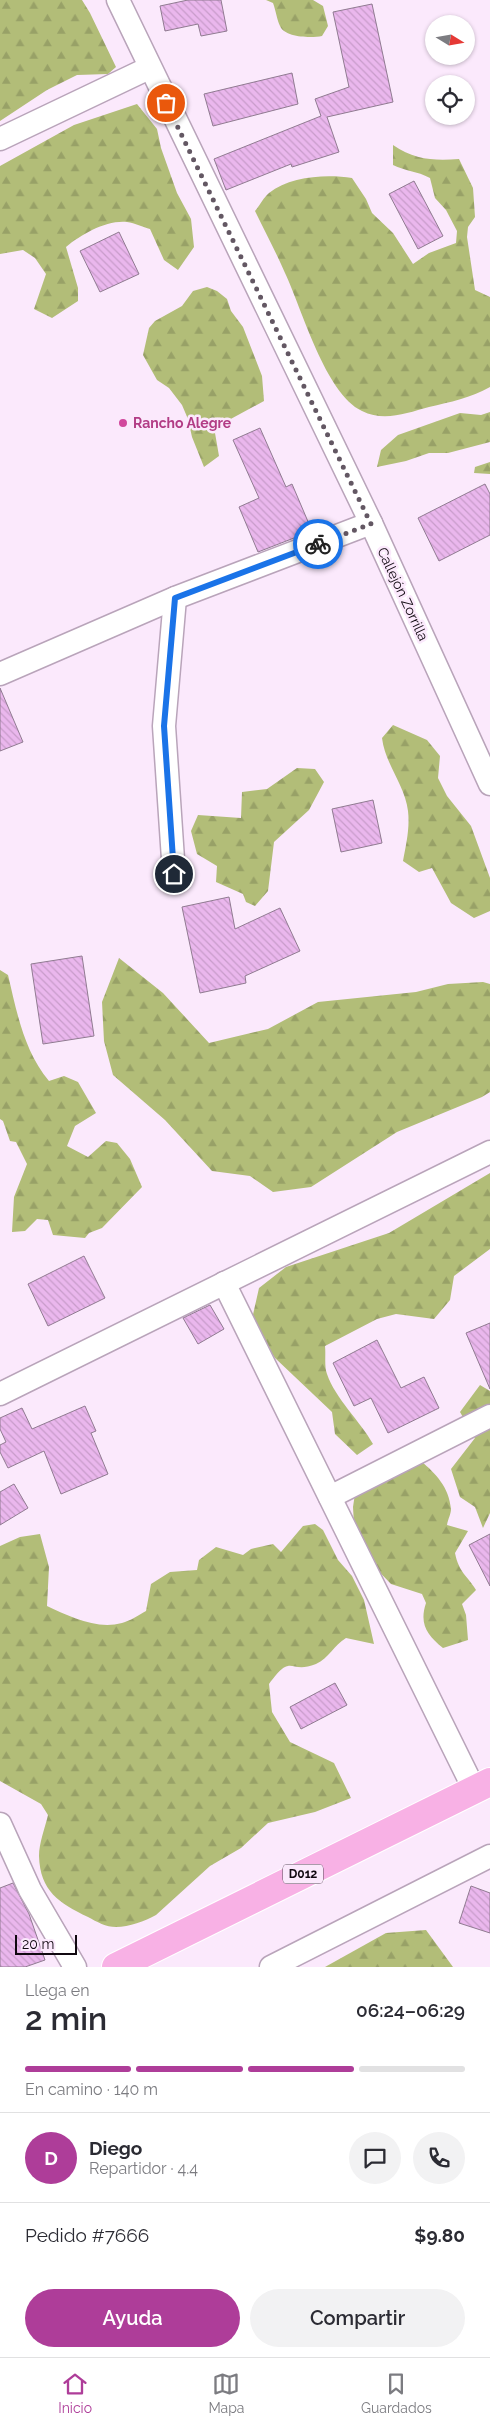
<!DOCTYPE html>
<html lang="es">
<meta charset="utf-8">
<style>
:root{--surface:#fff;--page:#f2f2f3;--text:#2b2b33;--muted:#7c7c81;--line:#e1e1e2;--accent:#ae3d99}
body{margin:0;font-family:Raleway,sans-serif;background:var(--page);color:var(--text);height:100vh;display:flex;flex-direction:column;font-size:19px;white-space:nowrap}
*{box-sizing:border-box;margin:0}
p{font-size:16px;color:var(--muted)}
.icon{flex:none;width:28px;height:28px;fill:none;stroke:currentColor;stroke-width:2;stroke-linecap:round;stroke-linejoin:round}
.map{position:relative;height:1967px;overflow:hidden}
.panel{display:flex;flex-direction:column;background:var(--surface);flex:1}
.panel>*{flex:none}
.needle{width:32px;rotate:101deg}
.tools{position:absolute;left:425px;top:15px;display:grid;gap:10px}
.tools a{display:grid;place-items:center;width:50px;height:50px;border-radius:50%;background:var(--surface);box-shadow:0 1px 4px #0004;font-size:25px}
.scale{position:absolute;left:15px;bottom:12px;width:62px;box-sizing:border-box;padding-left:5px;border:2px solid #110911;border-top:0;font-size:14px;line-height:18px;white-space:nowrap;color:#110911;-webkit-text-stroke:4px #fbe9fc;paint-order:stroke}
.pin{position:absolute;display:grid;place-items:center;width:42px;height:42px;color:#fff;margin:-21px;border:2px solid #fff;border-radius:50%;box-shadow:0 1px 5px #0007}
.courier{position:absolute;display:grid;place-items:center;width:50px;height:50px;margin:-25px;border:4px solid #1a73e8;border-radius:50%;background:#fff;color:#222;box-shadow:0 1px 6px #0007}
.head em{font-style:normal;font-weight:600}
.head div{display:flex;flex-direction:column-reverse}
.head{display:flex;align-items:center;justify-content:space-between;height:85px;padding:0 25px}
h1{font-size:32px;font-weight:600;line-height:38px}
.bar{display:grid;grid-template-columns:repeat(4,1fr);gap:8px 5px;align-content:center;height:60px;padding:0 25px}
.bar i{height:6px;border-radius:4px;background:var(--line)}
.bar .current{background:var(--accent)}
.bar p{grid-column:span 4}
.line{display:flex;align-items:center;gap:12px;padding:0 25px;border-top:1px solid var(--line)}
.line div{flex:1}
.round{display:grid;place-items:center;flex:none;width:52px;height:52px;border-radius:26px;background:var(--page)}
.primary-button{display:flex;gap:10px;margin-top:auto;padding:10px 25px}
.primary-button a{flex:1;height:58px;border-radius:30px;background:var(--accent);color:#fff;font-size:20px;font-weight:600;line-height:58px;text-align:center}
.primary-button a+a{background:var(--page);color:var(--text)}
.menu{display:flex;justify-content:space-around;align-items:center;height:70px;border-top:1px solid var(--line);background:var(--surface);font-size:14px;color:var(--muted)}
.menu a{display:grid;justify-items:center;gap:2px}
.menu .current{color:var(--accent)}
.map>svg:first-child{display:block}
.forest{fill:url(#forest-firs)}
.building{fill:url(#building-back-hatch);stroke:#907b91}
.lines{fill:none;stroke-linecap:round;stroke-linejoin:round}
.minor-casing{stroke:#b9a4ba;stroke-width:25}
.major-casing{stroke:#fff;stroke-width:30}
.minor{stroke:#fff;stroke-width:22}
.major{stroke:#f8b1e5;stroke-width:28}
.done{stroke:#635763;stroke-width:5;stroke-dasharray:0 9}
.route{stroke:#1a73e8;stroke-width:6}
.hotel-dot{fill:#d1479c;stroke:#fbe9fc;stroke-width:2}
.labels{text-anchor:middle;stroke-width:5;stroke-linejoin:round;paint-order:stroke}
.shield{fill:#fbe9fc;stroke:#574c58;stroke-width:1}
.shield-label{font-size:12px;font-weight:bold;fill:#110911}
.hotel-label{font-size:14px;font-weight:bold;fill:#b23c85;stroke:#fbe9fc;text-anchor:start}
.street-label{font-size:14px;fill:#110911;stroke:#fbe9fc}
</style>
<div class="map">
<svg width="490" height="1967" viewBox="0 0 490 1967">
<defs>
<pattern id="forest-firs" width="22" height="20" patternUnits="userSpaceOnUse" patternTransform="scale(1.25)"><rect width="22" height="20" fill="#b2bd78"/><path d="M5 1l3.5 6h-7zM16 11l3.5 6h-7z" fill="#98a167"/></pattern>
<pattern id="building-back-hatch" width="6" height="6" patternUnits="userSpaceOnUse" patternTransform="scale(1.25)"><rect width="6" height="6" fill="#eab7ed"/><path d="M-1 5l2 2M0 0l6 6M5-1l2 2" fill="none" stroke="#c89cca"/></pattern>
</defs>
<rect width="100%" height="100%" fill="#fbe9fc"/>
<g class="forest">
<polygon points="0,0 82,0 90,13 116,67 108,74 77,75 47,90 0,121"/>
<path d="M266 0H313L323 6 328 26 322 36C312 38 285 38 280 26 277 20 276 11 273 3Z"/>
<path d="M137 104 157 129 161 148 177 193 191 219 194 247 178 270 164 260 150 229C143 227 135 223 127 222 106 220 82 234 66 247L78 288V301L52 318 34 309 46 274 35 258 23 250 0 254V166L74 125Z"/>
<path d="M393 145C415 160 435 161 459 159L473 188 475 217 468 227 467 237 475 290 490 297V387C471 398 450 402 429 407 407 413 384 422 362 411 325 393 302 309 285 273 276 252 265 232 255 211 260 205 264 197 269 193 290 176 327 174 352 178L366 199 372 213 393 233 413 264 429 253 456 243 457 231 446 210 435 198 430 178C417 171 405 171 393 165Z"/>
<polygon points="207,287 217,291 227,299 231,311 243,327 262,376 264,401 227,421 215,433 219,456 204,467 192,437 188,419 182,405 169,388 157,380 143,355 149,328 155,321 182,306 193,291"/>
<polygon points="490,412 490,442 448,453 429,453 406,461 377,467 381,450 398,435 460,413 481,415"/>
<polygon points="490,462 490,474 474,473 475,467"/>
<path d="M393 725 427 740 440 756 438 778 447 796 471 826 490 878V911L474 918 451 903 432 868 419 872 403 861C406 845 410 828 408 811 405 785 385 764 382 738Z"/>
<polygon points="297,768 315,769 324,782 309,810 274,842 268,891 255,906 246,902 243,894 216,882 217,866 197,854 191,831 198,815 241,818 242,792 267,789"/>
<polygon points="119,958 163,993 209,1043 268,1029 318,1002 416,992 448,984 483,982 490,984 490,1092 482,1097 397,1132 311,1187 273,1192 250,1176 212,1171 165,1120 113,1075 104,1041 102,1002"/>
<path d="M0 970 8 975C17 1013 24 1051 49 1081L64 1076 78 1082 96 1113 75 1126 67 1146 88 1157 106 1141 117 1143 130 1159 142 1187 102 1228 89 1233 85 1238 53 1235 48 1220 37 1219 25 1231 12 1232 14 1197 27 1164 16 1142 10 1141 3 1121 0 1119Z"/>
<path d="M490 1173V1249L454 1276 450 1300 434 1319 396 1314 377 1319 325 1346C326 1355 324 1366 327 1374 335 1398 360 1421 373 1444L357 1455 335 1434 332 1412 275 1358 260 1336 252 1319 259 1288 286 1267 389 1233Z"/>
<polygon points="480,1385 490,1391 490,1513 483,1528 475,1507 460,1497 451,1469 475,1438 460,1412"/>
<path d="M421 1461C436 1474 449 1487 451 1509 451 1514 448 1519 447 1525L468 1531 455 1553C459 1573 467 1575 476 1590L462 1604 466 1615 468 1640 443 1648C427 1635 419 1624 426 1603L422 1594 391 1584 362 1554 354 1525 353 1507 357 1480Z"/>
<path d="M315 1524 323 1530 338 1560 352 1576 364 1600 374 1644 346 1638C334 1645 329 1658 316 1664 288 1675 293 1651 269 1684L272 1712 290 1742 334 1763 351 1798 315 1812 268 1823 241 1848 210 1866 156 1915C145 1921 129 1927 116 1927 106 1927 97 1922 88 1917 59 1903 40 1891 39 1856 39 1843 45 1828 48 1815L41 1804 0 1781V1546L20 1537 40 1534 49 1567 47 1606C69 1616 96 1630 122 1623 130 1621 139 1615 146 1611L151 1584 170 1572 197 1570 199 1560 216 1547 243 1555 251 1549 273 1544 281 1552 303 1526Z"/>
<polygon points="426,1930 453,1967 325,1967 386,1933"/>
</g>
<g class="building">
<polygon points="188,0 221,0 227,31 201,36 198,24 165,31 160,6"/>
<polygon points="372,4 393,102 327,117 339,152 292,167 291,164 226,190 214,159 321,116 315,99 349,87 333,12"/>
<polygon points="292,73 298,104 213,126 204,94"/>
<polygon points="414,181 443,236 418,249 389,194"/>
<polygon points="119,232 139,274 100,292 80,251"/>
<polygon points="260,428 286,487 292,484 312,531 258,552 239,507 259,498 233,440"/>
<polygon points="485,484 490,494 490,535 439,561 418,518"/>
<polygon points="0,688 23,742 0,751"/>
<polygon points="373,800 382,843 341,852 332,809"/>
<polygon points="229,897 235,929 280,908 300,951 245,976 246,983 200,993 182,907"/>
<polygon points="82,956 94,1036 43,1044 31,964"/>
<polygon points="84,1256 105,1298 48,1326 28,1284"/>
<polygon points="210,1305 224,1329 198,1344 183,1318"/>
<polygon points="490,1323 490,1389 466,1333"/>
<polygon points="377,1340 401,1388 424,1377 439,1408 388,1433 371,1398 354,1406 333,1363"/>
<polygon points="85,1406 96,1431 91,1433 108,1474 61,1494 44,1451 8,1468 0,1452 0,1445 6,1442 0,1429 0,1418 22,1408 32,1429"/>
<polygon points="14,1484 28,1508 0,1525 0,1492"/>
<polygon points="490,1534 490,1586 469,1545"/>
<polygon points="335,1683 347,1705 301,1729 290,1707"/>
<polygon points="13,1883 29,1914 45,1960 25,1967 0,1967 0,1888"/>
<polygon points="471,1886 490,1893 490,1933 459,1923"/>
</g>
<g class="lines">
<defs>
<g id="minor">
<polyline points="118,0 371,523 490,784"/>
<polyline points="0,139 149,68"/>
<polyline points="0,674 175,598 371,523"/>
<polyline points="174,874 164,726 175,598"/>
<polyline points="224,1283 474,1789"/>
<polyline points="0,1394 490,1152"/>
<polyline points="330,1497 490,1416"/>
<polyline points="0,1824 30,1890 75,1967"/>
<polyline points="271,1967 490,1856"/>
</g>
<polyline id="major" points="116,1967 490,1782"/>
</defs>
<use href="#minor" class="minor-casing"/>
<use href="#major" class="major-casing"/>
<use href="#minor" class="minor"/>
<use href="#major" class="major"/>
</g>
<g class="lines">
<polyline class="done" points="166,103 371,524 318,544"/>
<polyline class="route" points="174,874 164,726 175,598 318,544"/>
</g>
<circle class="hotel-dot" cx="123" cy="423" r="5"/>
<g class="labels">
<rect class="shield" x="283" y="1864.5" width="40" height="19" rx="4"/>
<g class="shield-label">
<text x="303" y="1878">D012</text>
</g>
<g class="hotel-label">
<text x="133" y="428">Rancho Alegre</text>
</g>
<g class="street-label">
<text transform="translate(403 594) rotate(65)" y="5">Callejón Zorrilla</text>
</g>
</g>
</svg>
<div class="tools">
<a><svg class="needle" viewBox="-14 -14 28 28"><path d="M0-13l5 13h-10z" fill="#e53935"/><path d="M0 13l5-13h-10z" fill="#7c7c81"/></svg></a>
<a><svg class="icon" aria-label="locate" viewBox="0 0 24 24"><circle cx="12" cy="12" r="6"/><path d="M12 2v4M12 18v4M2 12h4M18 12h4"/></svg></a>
</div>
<div class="scale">20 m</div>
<div class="pin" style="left:166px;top:103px;background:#ea580c"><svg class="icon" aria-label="bag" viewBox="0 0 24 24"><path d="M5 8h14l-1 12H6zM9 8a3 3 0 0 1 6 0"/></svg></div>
<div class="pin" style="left:174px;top:874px;background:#1f2937"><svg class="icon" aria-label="home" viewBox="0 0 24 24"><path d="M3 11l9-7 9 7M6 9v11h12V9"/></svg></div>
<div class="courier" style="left:318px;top:544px"><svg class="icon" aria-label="bike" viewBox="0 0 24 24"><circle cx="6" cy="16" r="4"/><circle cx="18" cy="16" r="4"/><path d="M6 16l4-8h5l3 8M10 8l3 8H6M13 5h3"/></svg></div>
</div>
<section class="panel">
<div class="head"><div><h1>2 min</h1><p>Llega en</p></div><em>06:24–06:29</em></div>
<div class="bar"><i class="current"></i><i class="current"></i><i class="current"></i><i></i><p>En camino · 140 m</p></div>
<div class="line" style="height:90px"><b class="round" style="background:var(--accent);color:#fff">D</b><div><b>Diego</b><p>Repartidor · 4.4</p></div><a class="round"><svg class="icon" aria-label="chat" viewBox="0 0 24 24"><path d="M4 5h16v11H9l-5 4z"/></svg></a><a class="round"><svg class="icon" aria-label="phone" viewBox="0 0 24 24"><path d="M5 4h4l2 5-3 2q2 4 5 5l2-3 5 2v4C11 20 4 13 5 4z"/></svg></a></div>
<div class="line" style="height:65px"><div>Pedido #7666</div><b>$9.80</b></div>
<div class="primary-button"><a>Ayuda</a><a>Compartir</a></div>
</section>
<nav class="menu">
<a class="current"><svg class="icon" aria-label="home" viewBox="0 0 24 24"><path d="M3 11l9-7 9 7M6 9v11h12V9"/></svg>Inicio</a>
<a><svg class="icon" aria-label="map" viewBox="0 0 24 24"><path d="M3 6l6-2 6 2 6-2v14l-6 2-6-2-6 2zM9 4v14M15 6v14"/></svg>Mapa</a>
<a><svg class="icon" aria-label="saved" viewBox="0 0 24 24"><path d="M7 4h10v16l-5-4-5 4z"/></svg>Guardados</a>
</nav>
